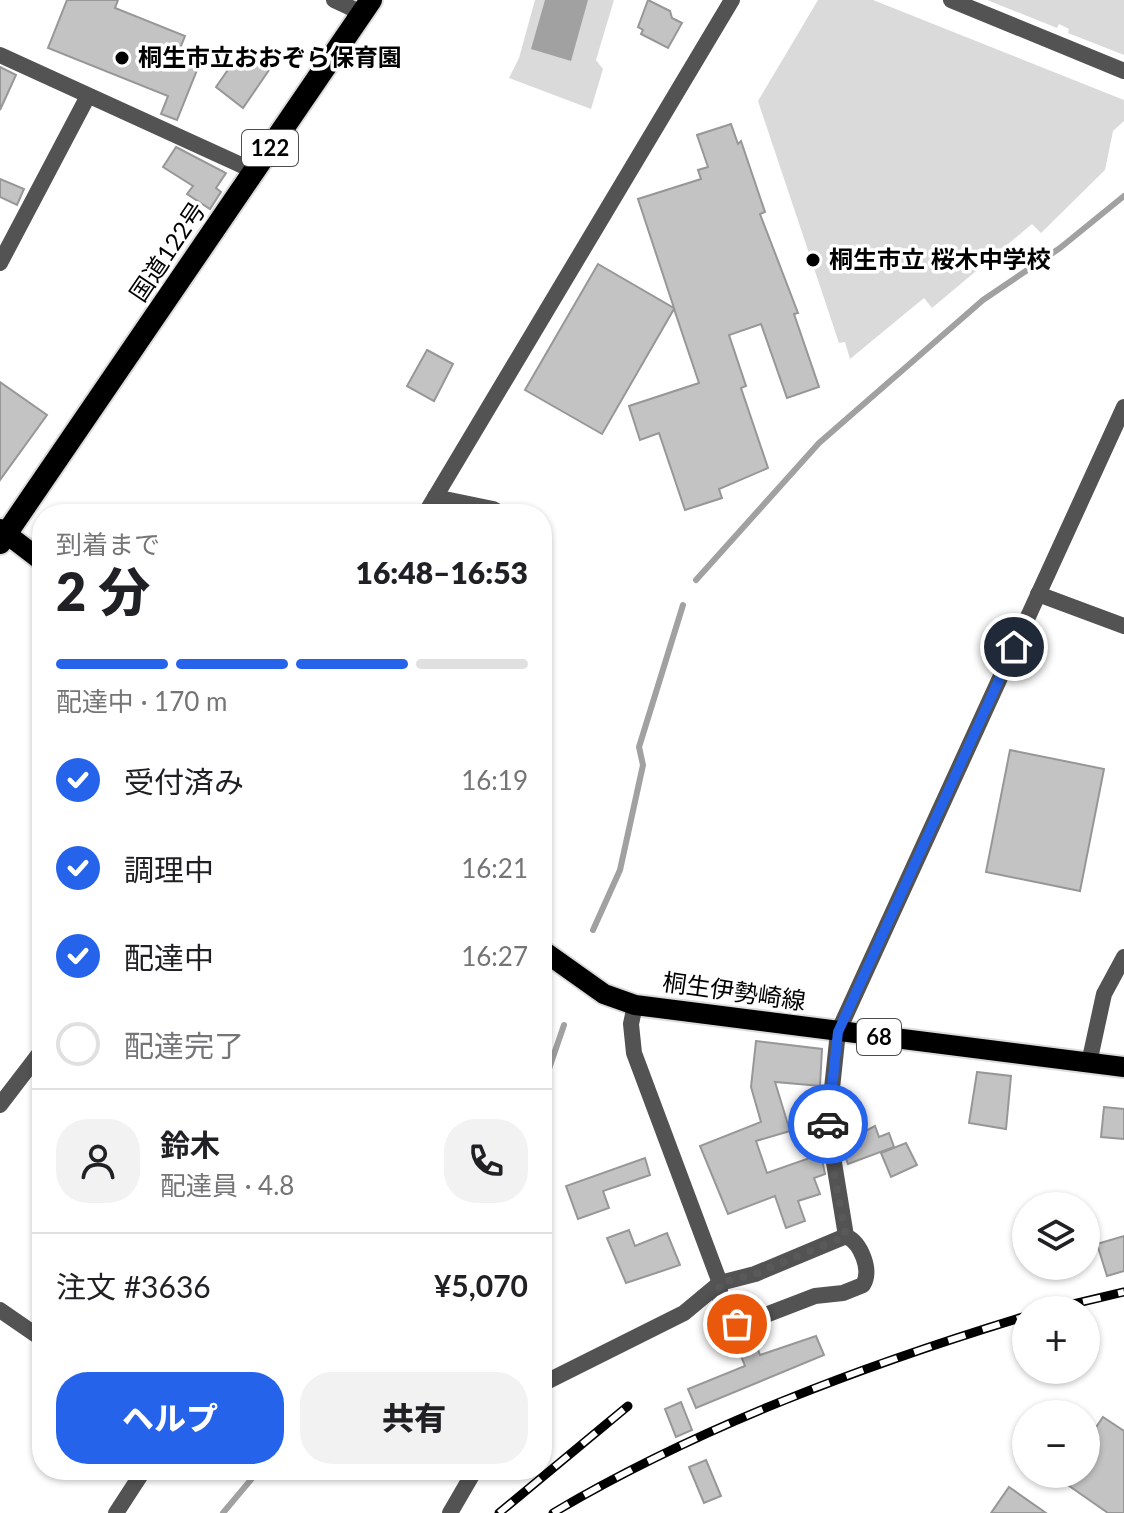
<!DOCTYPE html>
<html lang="ja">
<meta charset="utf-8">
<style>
:root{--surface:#fff;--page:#f2f2f2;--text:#202124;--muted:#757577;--line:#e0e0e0;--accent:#2563eb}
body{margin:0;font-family:Lato,"Noto Sans JP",sans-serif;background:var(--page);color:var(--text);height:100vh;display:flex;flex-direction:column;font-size:30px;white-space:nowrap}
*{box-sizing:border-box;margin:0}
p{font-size:26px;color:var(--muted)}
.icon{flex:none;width:44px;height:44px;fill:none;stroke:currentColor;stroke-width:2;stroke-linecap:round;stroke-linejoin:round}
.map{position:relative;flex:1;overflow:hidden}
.details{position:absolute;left:32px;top:504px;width:520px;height:976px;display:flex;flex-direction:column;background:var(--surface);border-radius:32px;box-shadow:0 2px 6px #0004}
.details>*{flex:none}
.fabs{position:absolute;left:1012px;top:1192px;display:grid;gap:16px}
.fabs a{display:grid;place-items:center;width:88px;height:88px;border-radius:50%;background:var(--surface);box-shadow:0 2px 6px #0004;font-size:40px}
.pin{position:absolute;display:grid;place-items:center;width:68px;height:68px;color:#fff;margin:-34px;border:4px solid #fff;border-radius:50%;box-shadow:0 2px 8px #0007}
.courier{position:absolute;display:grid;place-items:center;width:80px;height:80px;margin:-40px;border:6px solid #2563eb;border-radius:50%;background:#fff;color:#222;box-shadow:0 2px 10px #0007}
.overview em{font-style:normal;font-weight:800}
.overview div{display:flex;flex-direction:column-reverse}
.overview{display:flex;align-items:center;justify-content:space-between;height:136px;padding:0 24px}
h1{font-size:52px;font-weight:800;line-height:60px}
.bar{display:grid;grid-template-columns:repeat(4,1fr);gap:12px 8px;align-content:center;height:96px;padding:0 24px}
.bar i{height:10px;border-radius:6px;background:var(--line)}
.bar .selected{background:var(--accent)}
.bar p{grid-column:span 4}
.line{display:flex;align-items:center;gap:20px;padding:0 24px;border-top:2px solid var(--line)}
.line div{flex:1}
.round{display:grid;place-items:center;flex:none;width:84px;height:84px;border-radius:32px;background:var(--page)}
ol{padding:0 24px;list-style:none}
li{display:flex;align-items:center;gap:24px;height:88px}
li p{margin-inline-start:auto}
li .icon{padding:8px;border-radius:50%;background:var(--accent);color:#fff;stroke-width:4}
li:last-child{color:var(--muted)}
li i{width:44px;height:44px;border:4px solid var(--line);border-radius:50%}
.cta{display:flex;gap:16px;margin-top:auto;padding:16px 24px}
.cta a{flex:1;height:92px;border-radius:32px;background:var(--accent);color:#fff;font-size:32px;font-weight:800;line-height:92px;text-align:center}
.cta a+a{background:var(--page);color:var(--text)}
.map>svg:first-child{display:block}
.green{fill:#dadada}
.water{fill:#a1a1a1}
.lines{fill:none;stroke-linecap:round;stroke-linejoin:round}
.stream{stroke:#a1a1a1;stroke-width:6}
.building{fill:#c3c3c3;stroke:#979797;stroke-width:2}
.primary-casing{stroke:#dbdbdb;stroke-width:24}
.trunk-casing{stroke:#dbdbdb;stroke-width:26}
.minor{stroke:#535353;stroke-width:16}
.tertiary{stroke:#535353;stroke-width:16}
.primary{stroke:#000;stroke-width:20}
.trunk{stroke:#000;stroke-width:22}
.rail-casing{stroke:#000;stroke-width:9}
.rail{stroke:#fff;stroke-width:6;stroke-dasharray:18;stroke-linecap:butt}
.done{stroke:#595959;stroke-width:8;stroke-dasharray:0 14.4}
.route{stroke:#2563eb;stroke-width:10}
.poi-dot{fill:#000;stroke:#fff;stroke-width:3}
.labels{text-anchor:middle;stroke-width:7;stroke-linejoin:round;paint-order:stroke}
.shield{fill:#fff;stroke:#4c4c4c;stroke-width:2}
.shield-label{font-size:22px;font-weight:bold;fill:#000}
.poi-label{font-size:24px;font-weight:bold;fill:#000;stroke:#fff;text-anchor:start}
.street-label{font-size:24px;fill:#000;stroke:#fff}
</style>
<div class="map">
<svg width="1124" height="1513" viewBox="0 0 1124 1513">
<rect width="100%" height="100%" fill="#fff"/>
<g class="green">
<polygon points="535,0 614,0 596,60 603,69 591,109 509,78 519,58"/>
<polygon points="818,0 873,0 1124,100 1124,121 1113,131 1105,170 1041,233 1032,224 932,308 924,298 850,359 845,342 839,343 758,101"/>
<polygon points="987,0 1124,0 1124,55 1068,33 1069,29 1059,24 1057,28"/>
</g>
<polygon class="water" points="545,0 588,0 571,61 531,49"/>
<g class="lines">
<g class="stream">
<polyline points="696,580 819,443 983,300 1060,248 1124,196"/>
<polyline points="593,930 620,870 643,765 639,747 683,605"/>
<polyline points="542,1089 564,1025"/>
<polyline points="223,1513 259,1470"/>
</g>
</g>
<g class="building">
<polygon points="67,0 118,0 115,8 185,36 175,61 197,70 177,120 161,114 168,96 48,48"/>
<polygon points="648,0 670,11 672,18 682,23 668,48 641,34 643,30 638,27"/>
<polygon points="241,51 269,70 243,108 216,87"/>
<polygon points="0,67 16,75 0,110"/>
<polygon points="731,124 738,144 741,141 765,212 760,214 798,313 794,314 819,387 787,398 761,324 729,335 746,386 741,388 768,468 719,489 722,498 685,510 659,433 640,440 629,406 699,383 674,309 602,434 525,390 598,264 674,308 638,199 701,179 698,170 708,167 697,135"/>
<polygon points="176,147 226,173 216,188 221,192 210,209 187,194 193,186 163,167"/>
<polygon points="0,179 24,189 17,205 0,197"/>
<polygon points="427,350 453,364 434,401 407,386"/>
<polygon points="0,382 47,415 0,480"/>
<polygon points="1010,750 1104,769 1080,891 986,872"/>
<polygon points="756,1041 822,1049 820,1086 775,1082 790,1131 756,1141 767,1173 821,1154 825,1174 814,1178 820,1194 798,1201 805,1221 786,1228 775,1196 728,1214 700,1146 761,1122 751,1087"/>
<polygon points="977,1072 1011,1076 1006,1129 969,1123"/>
<polygon points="1104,1107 1124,1109 1124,1139 1101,1137"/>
<polygon points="875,1126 879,1137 889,1133 894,1147 848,1164 843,1151 853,1147 850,1139"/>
<polygon points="906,1143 917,1165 891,1177 881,1153"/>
<polygon points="645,1158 650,1175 603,1191 609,1208 578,1219 566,1186"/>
<polygon points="629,1230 635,1246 667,1233 680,1265 626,1283 607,1238"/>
<polygon points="1124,1236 1124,1271 1107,1276 1097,1244"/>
<polygon points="816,1336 824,1355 696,1408 688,1389 745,1366 739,1351 756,1344 760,1355"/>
<polygon points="681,1402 692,1430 676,1437 665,1409"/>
<polygon points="1103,1417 1124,1431 1124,1513 1108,1513 1052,1474 1086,1474 1086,1442"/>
<polygon points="706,1460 721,1496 704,1503 689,1467"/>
<polygon points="1009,1487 1046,1513 991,1513"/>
</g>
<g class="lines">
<defs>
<g id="primary">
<polyline points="0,529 42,561"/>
<polyline points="542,950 604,994 635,1005 1124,1067"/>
</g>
<polyline id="trunk" points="0,543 371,0"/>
</defs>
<use href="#primary" class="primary-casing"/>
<use href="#trunk" class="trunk-casing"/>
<g class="minor">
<polyline points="334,0 362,13"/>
<polyline points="0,55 254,171"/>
<polyline points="0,263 88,96"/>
<polyline points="435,497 493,509 502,514"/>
<polyline points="137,513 139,514"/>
<polyline points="1038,594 1124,626"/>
<polyline points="1089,1063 1104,994 1124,957"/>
<polyline points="0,1105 42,1050"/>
<polyline points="846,1236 828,1126 838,1032 1124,407"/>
<polyline points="0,1310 42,1339"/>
<polyline points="542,1384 684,1313 720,1283"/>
<polyline points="116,1513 144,1470"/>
<polyline points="450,1513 475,1470"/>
</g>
<g class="tertiary">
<polyline points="951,0 1124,71"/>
<polyline points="425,514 732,0"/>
<polyline points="635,1005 631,1024 634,1053 720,1283"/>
<path d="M846 1236C861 1243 872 1270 863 1285L843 1293 815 1296 742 1324 730 1321 720 1304V1283L755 1274Z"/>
</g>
<use href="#primary" class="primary"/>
<use href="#trunk" class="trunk"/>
<defs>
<g id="rail">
<polyline points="1048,1310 1124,1292"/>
<polyline points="499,1513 628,1406"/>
<path d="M553 1513C698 1427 865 1365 1026 1316"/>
</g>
</defs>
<use href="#rail" class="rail-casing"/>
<use href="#rail" class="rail"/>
</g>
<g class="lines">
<path class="done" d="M737 1324C720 1317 718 1299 720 1283L755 1274 846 1236 829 1148 828 1124"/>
<polyline class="route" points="828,1124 838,1032 1014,647"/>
</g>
<g class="poi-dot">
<circle cx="122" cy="58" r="8"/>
<circle cx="813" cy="260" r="8"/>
</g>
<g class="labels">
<g class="shield">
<rect x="242" y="130" width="56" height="36" rx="6"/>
<rect x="857" y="1019" width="44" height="36" rx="6"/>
</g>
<g class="shield-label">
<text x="270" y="156">122</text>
<text x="879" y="1045">68</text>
</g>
<g class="poi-label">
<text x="138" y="66">桐生市立おおぞら保育園</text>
<text x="829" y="268">桐生市立 桜木中学校</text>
</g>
<g class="street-label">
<text transform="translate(168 252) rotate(-56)" y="8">国道122号</text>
<text transform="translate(734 992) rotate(8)" y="8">桐生伊勢崎線</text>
</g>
</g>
</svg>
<div class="fabs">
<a><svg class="icon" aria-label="layers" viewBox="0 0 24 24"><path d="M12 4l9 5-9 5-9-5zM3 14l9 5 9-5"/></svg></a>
<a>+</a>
<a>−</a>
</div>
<div class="pin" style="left:737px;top:1324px;background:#ea580c"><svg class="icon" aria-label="bag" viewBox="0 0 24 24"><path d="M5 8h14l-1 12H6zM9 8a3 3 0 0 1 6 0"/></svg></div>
<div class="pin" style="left:1014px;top:647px;background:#1f2937"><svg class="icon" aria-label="home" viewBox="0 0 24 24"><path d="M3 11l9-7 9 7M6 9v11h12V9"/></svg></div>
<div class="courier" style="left:828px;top:1124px"><svg class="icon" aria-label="car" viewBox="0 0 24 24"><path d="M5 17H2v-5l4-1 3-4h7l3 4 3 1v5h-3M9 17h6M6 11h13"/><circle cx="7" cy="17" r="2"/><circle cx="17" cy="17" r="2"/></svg></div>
<section class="details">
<div class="overview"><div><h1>2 分</h1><p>到着まで</p></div><em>16:48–16:53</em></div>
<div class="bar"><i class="selected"></i><i class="selected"></i><i class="selected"></i><i></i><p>配達中 · 170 m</p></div>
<ol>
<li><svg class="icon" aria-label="check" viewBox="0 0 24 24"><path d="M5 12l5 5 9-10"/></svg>受付済み<p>16:19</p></li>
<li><svg class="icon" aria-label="check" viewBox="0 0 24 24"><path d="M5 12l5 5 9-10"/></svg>調理中<p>16:21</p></li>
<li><svg class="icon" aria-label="check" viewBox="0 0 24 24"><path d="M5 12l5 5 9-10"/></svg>配達中<p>16:27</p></li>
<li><i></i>配達完了</li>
</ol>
<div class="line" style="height:144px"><a class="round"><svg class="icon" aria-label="person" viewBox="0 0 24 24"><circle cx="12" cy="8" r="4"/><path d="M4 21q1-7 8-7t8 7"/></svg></a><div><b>鈴木</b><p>配達員 · 4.8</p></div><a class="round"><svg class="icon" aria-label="phone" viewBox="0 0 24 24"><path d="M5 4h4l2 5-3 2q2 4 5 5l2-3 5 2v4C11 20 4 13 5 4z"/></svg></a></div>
<div class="line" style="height:104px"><div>注文 #3636</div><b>¥5,070</b></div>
<div class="cta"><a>ヘルプ</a><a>共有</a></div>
</section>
</div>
